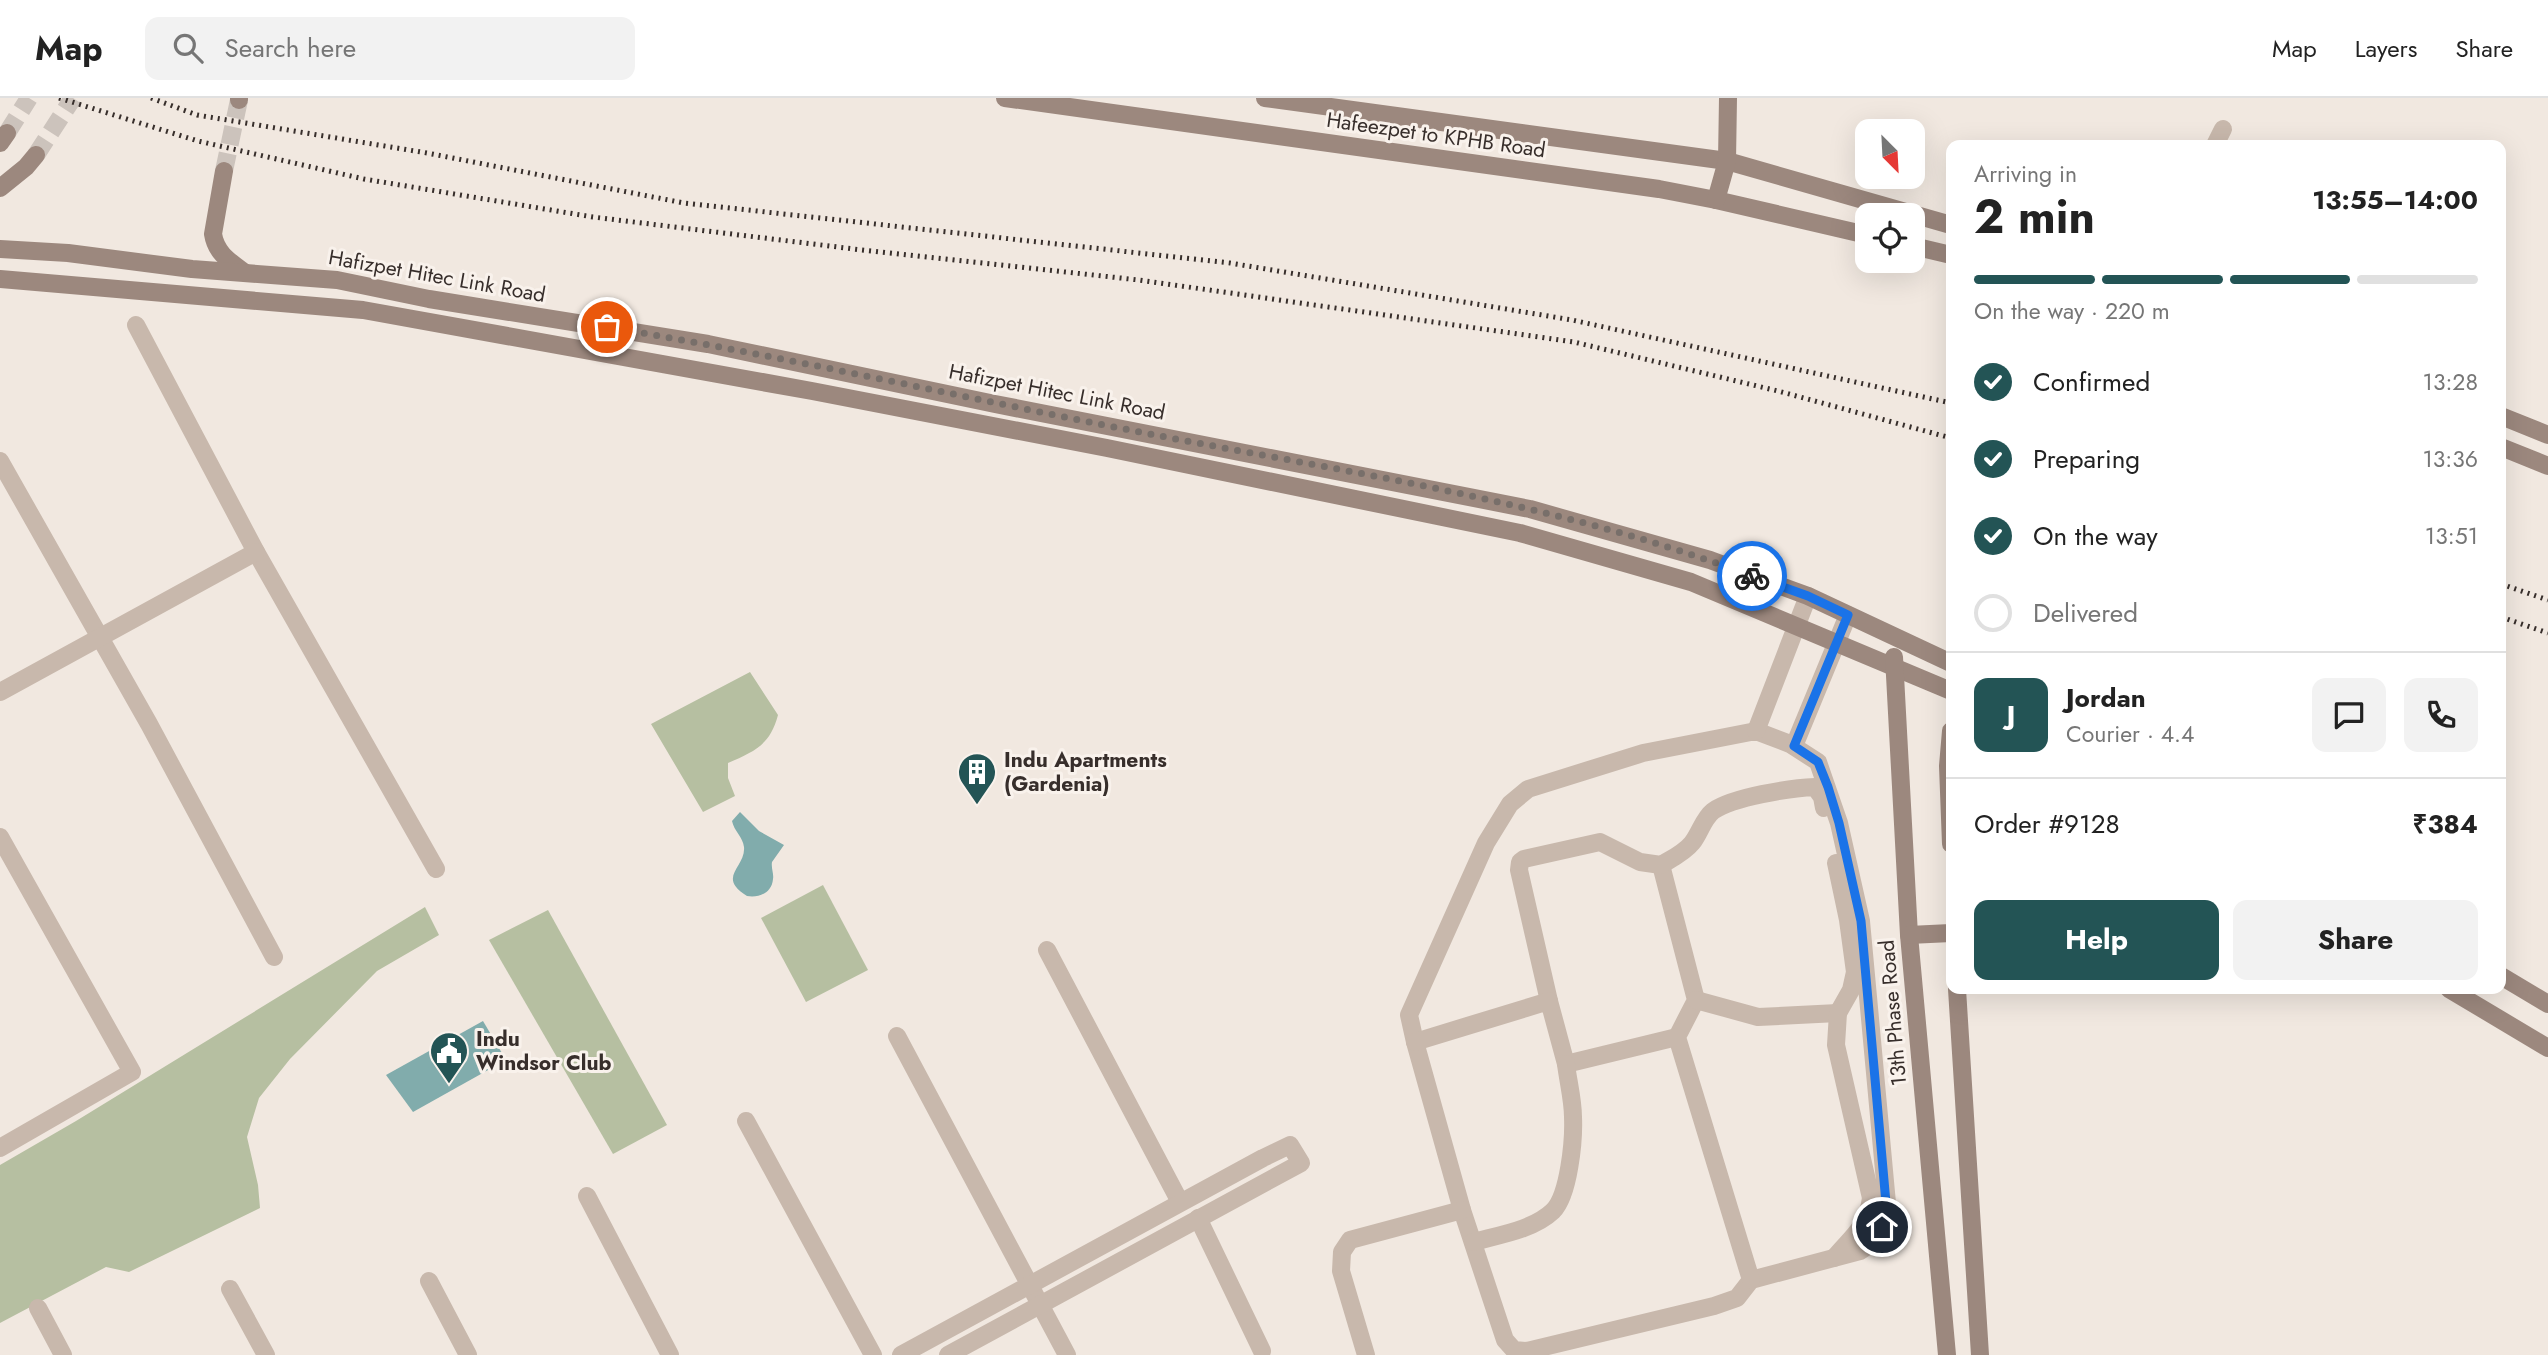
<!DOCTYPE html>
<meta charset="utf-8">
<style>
:root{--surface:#fff;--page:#f2f2f2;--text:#222;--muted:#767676;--line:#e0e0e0;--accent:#235455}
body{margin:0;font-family:Jost,sans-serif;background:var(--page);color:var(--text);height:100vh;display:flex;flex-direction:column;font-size:26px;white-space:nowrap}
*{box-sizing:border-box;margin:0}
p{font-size:23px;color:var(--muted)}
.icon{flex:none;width:38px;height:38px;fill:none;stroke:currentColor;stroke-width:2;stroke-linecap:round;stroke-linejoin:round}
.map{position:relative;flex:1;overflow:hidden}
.drawer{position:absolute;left:1946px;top:42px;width:560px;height:854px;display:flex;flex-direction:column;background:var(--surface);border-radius:14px;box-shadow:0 7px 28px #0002}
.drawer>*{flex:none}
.needle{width:46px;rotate:156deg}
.buttons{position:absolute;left:1855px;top:21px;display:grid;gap:14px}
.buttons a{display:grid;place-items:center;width:70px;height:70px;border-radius:14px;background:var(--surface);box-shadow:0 7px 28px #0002;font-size:35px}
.pin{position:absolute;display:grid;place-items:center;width:60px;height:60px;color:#fff;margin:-30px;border:4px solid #fff;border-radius:50%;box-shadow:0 2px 7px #0007}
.courier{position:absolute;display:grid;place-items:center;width:70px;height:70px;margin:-35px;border:5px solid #1a73e8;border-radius:50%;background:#fff;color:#222;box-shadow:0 2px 9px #0007}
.headline em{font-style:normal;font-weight:700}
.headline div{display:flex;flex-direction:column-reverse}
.headline{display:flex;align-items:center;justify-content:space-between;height:119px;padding:0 28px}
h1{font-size:46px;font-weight:700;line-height:52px}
.bar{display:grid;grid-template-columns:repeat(4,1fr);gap:10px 7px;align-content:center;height:84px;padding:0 28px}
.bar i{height:9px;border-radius:5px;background:var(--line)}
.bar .selected{background:var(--accent)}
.bar p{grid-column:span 4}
.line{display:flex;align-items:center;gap:18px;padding:0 28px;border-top:2px solid var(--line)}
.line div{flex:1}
.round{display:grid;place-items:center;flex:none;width:74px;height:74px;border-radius:14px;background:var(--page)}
ol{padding:0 28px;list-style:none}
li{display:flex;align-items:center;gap:21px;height:77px}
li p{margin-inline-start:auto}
li .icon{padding:7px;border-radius:50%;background:var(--accent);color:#fff;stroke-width:4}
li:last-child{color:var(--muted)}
li i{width:38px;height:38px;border:4px solid var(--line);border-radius:50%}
.action{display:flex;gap:14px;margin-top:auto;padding:14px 28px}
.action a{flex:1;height:80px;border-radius:14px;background:var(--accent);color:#fff;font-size:28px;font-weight:700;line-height:80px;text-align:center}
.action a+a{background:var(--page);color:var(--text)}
header{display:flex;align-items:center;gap:42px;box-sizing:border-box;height:98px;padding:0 35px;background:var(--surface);border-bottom:2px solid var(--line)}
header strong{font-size:33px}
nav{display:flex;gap:38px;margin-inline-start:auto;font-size:24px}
.search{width:490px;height:63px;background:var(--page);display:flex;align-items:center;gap:18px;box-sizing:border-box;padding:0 24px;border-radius:14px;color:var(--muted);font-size:26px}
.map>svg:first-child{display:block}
.green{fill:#b6bfa1}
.water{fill:#81acac}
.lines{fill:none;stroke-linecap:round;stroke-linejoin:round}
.secondary-tunnel{stroke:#ccc3bc;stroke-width:18;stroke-dasharray:18 9;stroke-linecap:butt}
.street{stroke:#c8b8ac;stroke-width:18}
.secondary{stroke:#9c887e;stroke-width:18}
.rail{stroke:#372e2b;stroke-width:5;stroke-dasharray:2 5;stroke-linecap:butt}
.done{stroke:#786f6a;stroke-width:7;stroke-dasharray:0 12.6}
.route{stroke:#1a73e8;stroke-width:9}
.labels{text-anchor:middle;stroke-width:6;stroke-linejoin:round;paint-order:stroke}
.street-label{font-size:21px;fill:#372e2b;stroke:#f9f2ec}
.poi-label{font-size:21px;font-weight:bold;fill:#372e2b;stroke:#f9f2ec;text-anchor:start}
</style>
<header>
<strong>Map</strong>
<div class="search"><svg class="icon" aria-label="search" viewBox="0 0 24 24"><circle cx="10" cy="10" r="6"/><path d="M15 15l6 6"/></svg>Search here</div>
<nav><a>Map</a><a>Layers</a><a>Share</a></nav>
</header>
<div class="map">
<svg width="2548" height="1257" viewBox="0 0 2548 1257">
<rect width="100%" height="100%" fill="#f1e8e0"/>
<g class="green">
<path d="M750 574 778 617C770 647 755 653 728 665V680L735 698 703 714 651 626Z"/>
<polygon points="823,787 868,872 806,904 761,820"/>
<polygon points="425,809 439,837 377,873 290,961 259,1000 247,1039 258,1087 260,1110 129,1174 106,1169 0,1225 0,1067 76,1023"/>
<polygon points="548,812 667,1027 613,1056 489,842"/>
</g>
<g class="water">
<path d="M740 714 759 733 784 747 772 764C771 770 774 776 773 781 772 795 759 800 747 798 716 779 746 769 744 749 743 739 734 733 732 723Z"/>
<polygon points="483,923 506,962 413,1014 386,977"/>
</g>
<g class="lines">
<g class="secondary-tunnel">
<polyline points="7,35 29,0"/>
<polyline points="36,57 73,0"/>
<polyline points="224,73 239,2"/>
</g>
<g class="street">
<polyline points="2215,47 2223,31"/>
<polyline points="136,227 256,454 436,771"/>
<polyline points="0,363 149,626 274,859"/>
<polyline points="0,594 256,454"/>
<path d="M1756 633 1790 646 1818 664 1839 725 1861 823 1887 1105C1883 1126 1880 1142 1860 1153L1751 1182 1737 1200 1714 1208 1527 1253 1514 1252 1505 1242 1462 1112 1415 944 1409 917 1486 745 1510 706 1528 691 1643 655Z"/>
<polyline points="1756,633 1808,498"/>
<polyline points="1794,648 1848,517"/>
<polyline points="0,739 132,974 0,1050"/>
<polyline points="1661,767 1696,902 1677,939 1751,1182"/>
<polyline points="1047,852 1180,1104"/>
<polyline points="1696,902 1758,919 1838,915"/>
<path d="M1549 903 1519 772 1520 764 1524 761 1600 744 1640 764 1661 767C1671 761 1684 755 1692 745 1700 735 1703 721 1713 713 1733 699 1790 690 1815 689L1822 699 1824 710"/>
<polyline points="897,938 1067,1257"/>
<polyline points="1415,944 1549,903 1566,966 1677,939"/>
<polyline points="746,1023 873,1257"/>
<polyline points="587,1098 670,1257"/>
<polyline points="1198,1120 1262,1253"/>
<path d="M1473 1144C1499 1137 1533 1132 1553 1113 1569 1097 1574 1042 1573 1019 1573 1002 1568 983 1566 966"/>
<path d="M1834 1160C1852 1138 1867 1130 1871 1100L1836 947 1838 915 1851 892 1855 874 1848 822 1836 765"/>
<polyline points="429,1183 468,1257"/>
<polyline points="230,1191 266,1257"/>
<polyline points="38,1210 63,1257"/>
<polyline points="901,1257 1263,1060 1290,1047 1301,1065 948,1257"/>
<polyline points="1366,1257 1341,1173 1342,1154 1350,1142 1462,1112"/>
</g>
<g class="secondary">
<polyline points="1005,0 1659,91 1716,102 1867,137"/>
<polyline points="1265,0 1727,63 1951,127"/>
<polyline points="239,2 239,0"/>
<polyline points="0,45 7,35"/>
<path d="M224 73 213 136C216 155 229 163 244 174"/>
<polyline points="0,90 26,69 36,57"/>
<polyline points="1716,102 1727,63 1728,0"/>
<polyline points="1913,148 1951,157"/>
<polyline points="0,151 68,155 192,171 337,182 429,201 708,246 995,306 1530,411 1710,462 1808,498 1951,565"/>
<polyline points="0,181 363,212 812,293 1107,350 1520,435 1691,484 1951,593"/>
<polyline points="2501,318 2548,337"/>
<polyline points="2501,349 2548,368"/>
<polyline points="1894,559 1909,837 1947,1257"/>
<polyline points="1951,633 1948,668 1951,746"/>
<polyline points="1909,837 1951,835"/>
<polyline points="2501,878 2548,906"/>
<polyline points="1957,891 1980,1257"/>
<polyline points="2449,891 2548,950"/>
</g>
<g class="rail">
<polyline points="59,0 198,43 364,81 593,119 862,152 1139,182 1574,244 1778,293 1951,340"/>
<polyline points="151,0 197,17 427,55 684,105 1230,165 1572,222 1951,305"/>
<polyline points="2501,486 2548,502"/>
<polyline points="2501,519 2548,535"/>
</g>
</g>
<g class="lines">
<path class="done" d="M607 229C789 259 969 301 1150 336 1352 375 1559 405 1752 478"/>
<polyline class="route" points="1752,478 1808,498 1848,517 1794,648 1818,664 1828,689 1839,725 1861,823 1886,1105 1882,1129"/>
</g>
<defs>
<symbol id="building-pin" viewBox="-11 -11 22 30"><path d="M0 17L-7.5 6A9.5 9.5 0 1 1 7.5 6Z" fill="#235455" stroke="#f9f2ec"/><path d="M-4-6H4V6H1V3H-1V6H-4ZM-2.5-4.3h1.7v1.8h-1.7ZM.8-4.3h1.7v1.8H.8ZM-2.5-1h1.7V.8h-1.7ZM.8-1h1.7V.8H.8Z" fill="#fff"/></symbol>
<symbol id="civic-pin" viewBox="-11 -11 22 30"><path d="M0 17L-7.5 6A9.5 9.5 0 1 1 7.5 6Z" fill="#235455" stroke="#f9f2ec"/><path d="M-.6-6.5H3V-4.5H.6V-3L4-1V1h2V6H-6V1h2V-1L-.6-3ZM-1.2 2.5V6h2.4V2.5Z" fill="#fff"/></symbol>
</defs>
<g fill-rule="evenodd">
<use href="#building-pin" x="955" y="652" width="44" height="60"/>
<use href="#civic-pin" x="427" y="931" width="44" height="60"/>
</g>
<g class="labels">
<g class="street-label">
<text transform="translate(1436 37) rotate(8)" y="7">Hafeezpet to KPHB Road</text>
<text transform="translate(437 178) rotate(10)" y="7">Hafizpet Hitec Link Road</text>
<text transform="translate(1057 294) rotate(11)" y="7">Hafizpet Hitec Link Road</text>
<text transform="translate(1893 915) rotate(-95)" y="7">13th Phase Road</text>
</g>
<g class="poi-label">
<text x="1004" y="669">Indu Apartments<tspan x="1004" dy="24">(Gardenia)</tspan></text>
<text x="476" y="948">Indu<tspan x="476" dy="24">Windsor Club</tspan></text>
</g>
</g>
</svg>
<div class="buttons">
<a><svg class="needle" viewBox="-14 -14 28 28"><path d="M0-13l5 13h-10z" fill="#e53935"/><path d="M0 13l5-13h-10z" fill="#767676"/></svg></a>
<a><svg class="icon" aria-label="locate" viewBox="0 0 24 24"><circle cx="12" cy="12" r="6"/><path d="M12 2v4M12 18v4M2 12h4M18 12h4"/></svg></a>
</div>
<div class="pin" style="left:607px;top:229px;background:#ea580c"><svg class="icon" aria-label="bag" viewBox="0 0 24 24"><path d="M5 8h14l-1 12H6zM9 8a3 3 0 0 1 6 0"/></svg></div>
<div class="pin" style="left:1882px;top:1129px;background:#1f2937"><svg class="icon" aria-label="home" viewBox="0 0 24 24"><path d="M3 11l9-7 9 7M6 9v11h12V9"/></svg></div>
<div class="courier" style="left:1752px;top:478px"><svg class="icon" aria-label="bike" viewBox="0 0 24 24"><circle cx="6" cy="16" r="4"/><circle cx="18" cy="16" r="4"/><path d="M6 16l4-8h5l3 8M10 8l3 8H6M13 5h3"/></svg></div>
<section class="drawer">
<div class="headline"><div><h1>2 min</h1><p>Arriving in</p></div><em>13:55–14:00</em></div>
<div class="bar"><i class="selected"></i><i class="selected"></i><i class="selected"></i><i></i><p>On the way · 220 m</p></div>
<ol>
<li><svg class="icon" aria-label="check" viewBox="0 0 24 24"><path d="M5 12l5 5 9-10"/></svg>Confirmed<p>13:28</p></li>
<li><svg class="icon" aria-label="check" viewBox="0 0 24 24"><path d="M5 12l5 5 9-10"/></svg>Preparing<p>13:36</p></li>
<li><svg class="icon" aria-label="check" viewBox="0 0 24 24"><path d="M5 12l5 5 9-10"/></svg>On the way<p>13:51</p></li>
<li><i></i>Delivered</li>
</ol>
<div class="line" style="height:126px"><b class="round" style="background:var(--accent);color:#fff">J</b><div><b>Jordan</b><p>Courier · 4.4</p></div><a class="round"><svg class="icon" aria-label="chat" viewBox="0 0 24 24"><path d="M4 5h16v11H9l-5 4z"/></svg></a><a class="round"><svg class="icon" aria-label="phone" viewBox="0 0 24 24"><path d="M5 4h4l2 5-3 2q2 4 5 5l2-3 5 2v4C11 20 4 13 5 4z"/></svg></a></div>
<div class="line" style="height:91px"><div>Order #9128</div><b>₹384</b></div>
<div class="action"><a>Help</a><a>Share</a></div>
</section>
</div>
